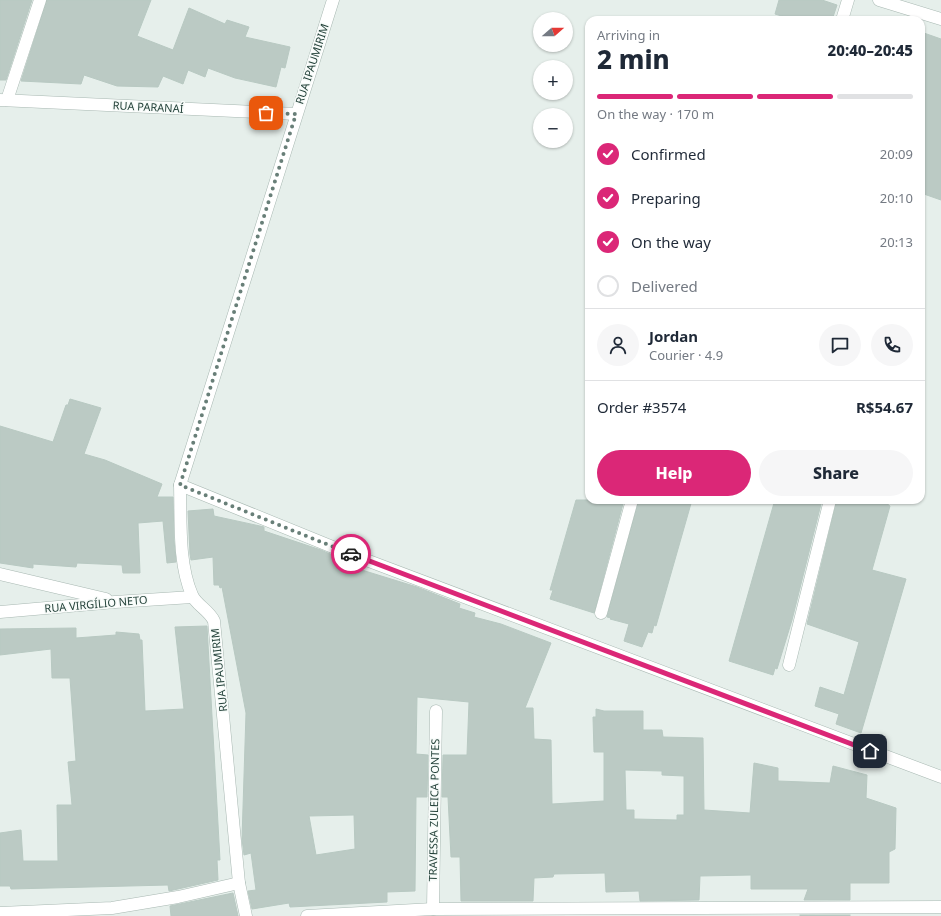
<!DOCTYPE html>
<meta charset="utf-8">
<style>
:root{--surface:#fff;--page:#f6f6f7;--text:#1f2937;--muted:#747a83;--line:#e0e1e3;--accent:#db2777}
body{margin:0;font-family:"Noto Sans",sans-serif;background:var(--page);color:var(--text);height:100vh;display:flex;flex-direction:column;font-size:15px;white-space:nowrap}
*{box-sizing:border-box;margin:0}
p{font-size:13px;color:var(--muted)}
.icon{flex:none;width:22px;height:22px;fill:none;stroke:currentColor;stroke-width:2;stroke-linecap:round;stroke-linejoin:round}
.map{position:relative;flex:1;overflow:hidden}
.drawer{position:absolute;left:585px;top:16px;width:340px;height:488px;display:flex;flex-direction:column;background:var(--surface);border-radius:12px;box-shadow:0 1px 3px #0004}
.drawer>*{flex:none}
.needle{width:26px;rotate:70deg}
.fabs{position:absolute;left:533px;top:12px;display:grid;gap:8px}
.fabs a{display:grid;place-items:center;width:40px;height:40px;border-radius:50%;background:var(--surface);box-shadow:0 1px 3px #0004;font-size:20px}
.pin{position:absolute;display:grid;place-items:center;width:34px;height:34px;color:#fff;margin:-17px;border-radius:8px;box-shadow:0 2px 6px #0006}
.courier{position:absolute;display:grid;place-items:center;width:40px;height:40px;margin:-20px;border:3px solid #db2777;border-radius:50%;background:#fff;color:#222;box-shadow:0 1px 5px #0007}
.summary em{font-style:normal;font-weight:800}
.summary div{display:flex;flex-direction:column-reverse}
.summary{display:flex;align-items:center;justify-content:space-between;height:68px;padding:0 12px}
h1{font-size:26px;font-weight:800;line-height:30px}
.bar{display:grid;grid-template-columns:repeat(4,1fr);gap:6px 4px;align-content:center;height:48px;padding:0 12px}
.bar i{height:5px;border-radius:3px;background:var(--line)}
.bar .current{background:var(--accent)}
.bar p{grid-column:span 4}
.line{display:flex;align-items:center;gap:10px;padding:0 12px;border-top:1px solid var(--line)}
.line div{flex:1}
.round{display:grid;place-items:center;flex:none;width:42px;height:42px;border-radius:21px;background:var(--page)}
ol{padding:0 12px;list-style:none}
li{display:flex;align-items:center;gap:12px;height:44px}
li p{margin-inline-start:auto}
li .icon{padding:4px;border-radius:50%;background:var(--accent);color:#fff;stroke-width:4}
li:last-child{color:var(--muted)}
li i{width:22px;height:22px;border:2px solid var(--line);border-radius:50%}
.action{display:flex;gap:8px;margin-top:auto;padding:8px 12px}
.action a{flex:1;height:46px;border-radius:24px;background:var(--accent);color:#fff;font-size:16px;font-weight:800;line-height:46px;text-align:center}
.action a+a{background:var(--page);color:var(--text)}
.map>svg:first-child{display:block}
.building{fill:#bbcac4;stroke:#b8c9c2;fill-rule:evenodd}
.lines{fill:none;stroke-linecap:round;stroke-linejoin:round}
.street-casing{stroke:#a8b8b2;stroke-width:13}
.street{stroke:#fff;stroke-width:12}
.done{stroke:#687f78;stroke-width:4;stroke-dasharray:0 7.2}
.route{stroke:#db2777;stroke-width:5}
.labels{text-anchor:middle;stroke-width:3;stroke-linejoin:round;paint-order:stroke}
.street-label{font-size:11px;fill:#24423a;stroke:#f7fbf9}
</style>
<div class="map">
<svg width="941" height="916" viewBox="0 0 941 916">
<rect width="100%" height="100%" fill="#e6efeb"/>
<g class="building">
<polygon points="0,0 32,0 6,80 0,80"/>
<polygon points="47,0 151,0 137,36 173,50 189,8 225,24 227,20 249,27 245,37 290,47 285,68 281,67 276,87 235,78 208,68 205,77 188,70 183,84 163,76 158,87 117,86 84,75 81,84 21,81"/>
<polygon points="779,0 822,0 837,5 832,20 795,20 775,14"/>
<polygon points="921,32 941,39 941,200 921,193"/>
<polygon points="70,399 101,408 84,454 105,460 162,484 157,497 173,497 174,541 176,562 167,563 163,521 138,523 140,573 123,573 122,565 77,563 76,567 33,564 33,568 0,563 0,426 53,442 66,405 68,405"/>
<polygon points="576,500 624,500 594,613 550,599 553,590 550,590"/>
<polygon points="639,500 692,500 656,626 654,625 652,633 648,632 642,647 624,641 629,624 610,619 611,618 607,617"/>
<polygon points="778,500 822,500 792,620 777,669 775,668 773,675 729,661 774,503 777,504"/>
<polygon points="837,500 889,500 888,505 890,506 872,570 906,579 861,733 836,724 839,714 815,706 820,687 844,695 859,642 807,624"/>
<path d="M213 509 214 516 260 526 264 527V531L321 550 337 557 336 559 365 571 417 587 460 604 459 608 475 613 474 617 501 624 551 643 525 708H533L534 739 551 740 552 804 604 801V752H594L593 717H596V709L604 711H643V730H662L663 737 703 738 704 810 750 813 754 763 778 768V781L830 783 833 766 867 775 866 798 896 808 895 849 889 852V883H850V900H804L808 889H751V875L700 876 699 900 640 901 639 891 606 892 605 873 554 874 553 877 534 878 533 901H461L460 857H451L448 797H442L443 755H467L469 702 417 697 416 754 428 755 427 797H416L415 891 387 892V902L290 907 289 903 252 909 248 891 256 890 251 853 244 855 242 839 246 713 222 587 220 588 219 585H214L213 557 191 560 190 554 188 511ZM625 770 662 771V775L684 776V815H677V820L634 819V810H626ZM354 815 355 849 316 855 309 816Z"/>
<polygon points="207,626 220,860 217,860 218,880 169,891 168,885 11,889 10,886 0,886 0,833 21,830 23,861 58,861 57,805 72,805 68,762 76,761 70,678 52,678 51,649 0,655 0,629 76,628 76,638 116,635 116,632 139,634 140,640 142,640 145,711 184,709 175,627"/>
<polygon points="233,893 238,916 171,916 170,906"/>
<rect x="800" y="915" width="50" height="1"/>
</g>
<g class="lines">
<defs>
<g id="street">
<polyline points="879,0 941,19"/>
<polyline points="842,20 848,0"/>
<polyline points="0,100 296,114"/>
<polyline points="7,100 40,0"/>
<polyline points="180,485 345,552 941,777"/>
<polyline points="0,574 106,599"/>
<polyline points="0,612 115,602 192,597"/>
<polyline points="601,613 632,500"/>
<polyline points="789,665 830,500"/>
<polyline points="433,909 436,711"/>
<polyline points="0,913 112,908 178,897 239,883"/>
<path d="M246 916 239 883 214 621C209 610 196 605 192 595 178 563 181 520 180 485L333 0"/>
<polyline points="307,916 433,909 941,907"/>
</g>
</defs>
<use href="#street" class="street-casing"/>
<use href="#street" class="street"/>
</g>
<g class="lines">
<polyline class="done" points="266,113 296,114 180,485 351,554"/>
<polyline class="route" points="351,554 870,751"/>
</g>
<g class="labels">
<g class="street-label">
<text transform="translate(312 64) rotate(-72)" y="4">RUA IPAUMIRIM</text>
<text transform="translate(148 107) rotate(3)" y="4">RUA PARANAÍ</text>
<text transform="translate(96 604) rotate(-5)" y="4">RUA VIRGÍLIO NETO</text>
<text transform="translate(219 670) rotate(-96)" y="4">RUA IPAUMIRIM</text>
<text transform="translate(434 810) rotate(-89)" y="4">TRAVESSA ZULEICA PONTES</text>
</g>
</g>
</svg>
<div class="fabs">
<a><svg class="needle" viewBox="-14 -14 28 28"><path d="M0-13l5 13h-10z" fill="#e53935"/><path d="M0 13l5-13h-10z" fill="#747a83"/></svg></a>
<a>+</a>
<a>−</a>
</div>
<div class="pin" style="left:266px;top:113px;background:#ea580c"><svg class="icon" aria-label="bag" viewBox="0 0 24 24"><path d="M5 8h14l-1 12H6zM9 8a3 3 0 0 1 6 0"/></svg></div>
<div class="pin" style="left:870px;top:751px;background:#1f2937"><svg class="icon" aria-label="home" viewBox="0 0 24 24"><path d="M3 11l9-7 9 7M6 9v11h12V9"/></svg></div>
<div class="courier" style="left:351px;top:554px"><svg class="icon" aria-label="car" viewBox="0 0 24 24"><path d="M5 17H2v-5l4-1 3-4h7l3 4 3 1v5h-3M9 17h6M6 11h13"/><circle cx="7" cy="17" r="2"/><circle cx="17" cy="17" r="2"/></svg></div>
<section class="drawer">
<div class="summary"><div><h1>2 min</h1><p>Arriving in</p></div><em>20:40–20:45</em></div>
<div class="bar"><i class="current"></i><i class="current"></i><i class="current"></i><i></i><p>On the way · 170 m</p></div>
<ol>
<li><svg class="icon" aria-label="check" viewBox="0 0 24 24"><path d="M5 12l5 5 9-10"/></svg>Confirmed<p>20:09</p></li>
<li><svg class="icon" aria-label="check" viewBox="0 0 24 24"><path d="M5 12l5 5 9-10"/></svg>Preparing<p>20:10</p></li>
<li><svg class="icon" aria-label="check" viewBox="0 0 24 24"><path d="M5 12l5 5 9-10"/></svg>On the way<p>20:13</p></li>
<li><i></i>Delivered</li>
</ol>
<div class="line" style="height:72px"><a class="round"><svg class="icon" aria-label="person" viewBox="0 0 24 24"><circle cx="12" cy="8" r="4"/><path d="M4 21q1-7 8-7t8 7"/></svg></a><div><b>Jordan</b><p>Courier · 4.9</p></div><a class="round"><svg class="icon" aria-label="chat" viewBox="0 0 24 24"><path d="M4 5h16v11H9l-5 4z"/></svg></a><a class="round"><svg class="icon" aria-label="phone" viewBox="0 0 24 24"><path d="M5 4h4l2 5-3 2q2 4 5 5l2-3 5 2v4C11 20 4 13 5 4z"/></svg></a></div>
<div class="line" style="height:52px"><div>Order #3574</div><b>R$54.67</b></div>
<div class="action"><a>Help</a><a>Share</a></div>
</section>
</div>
